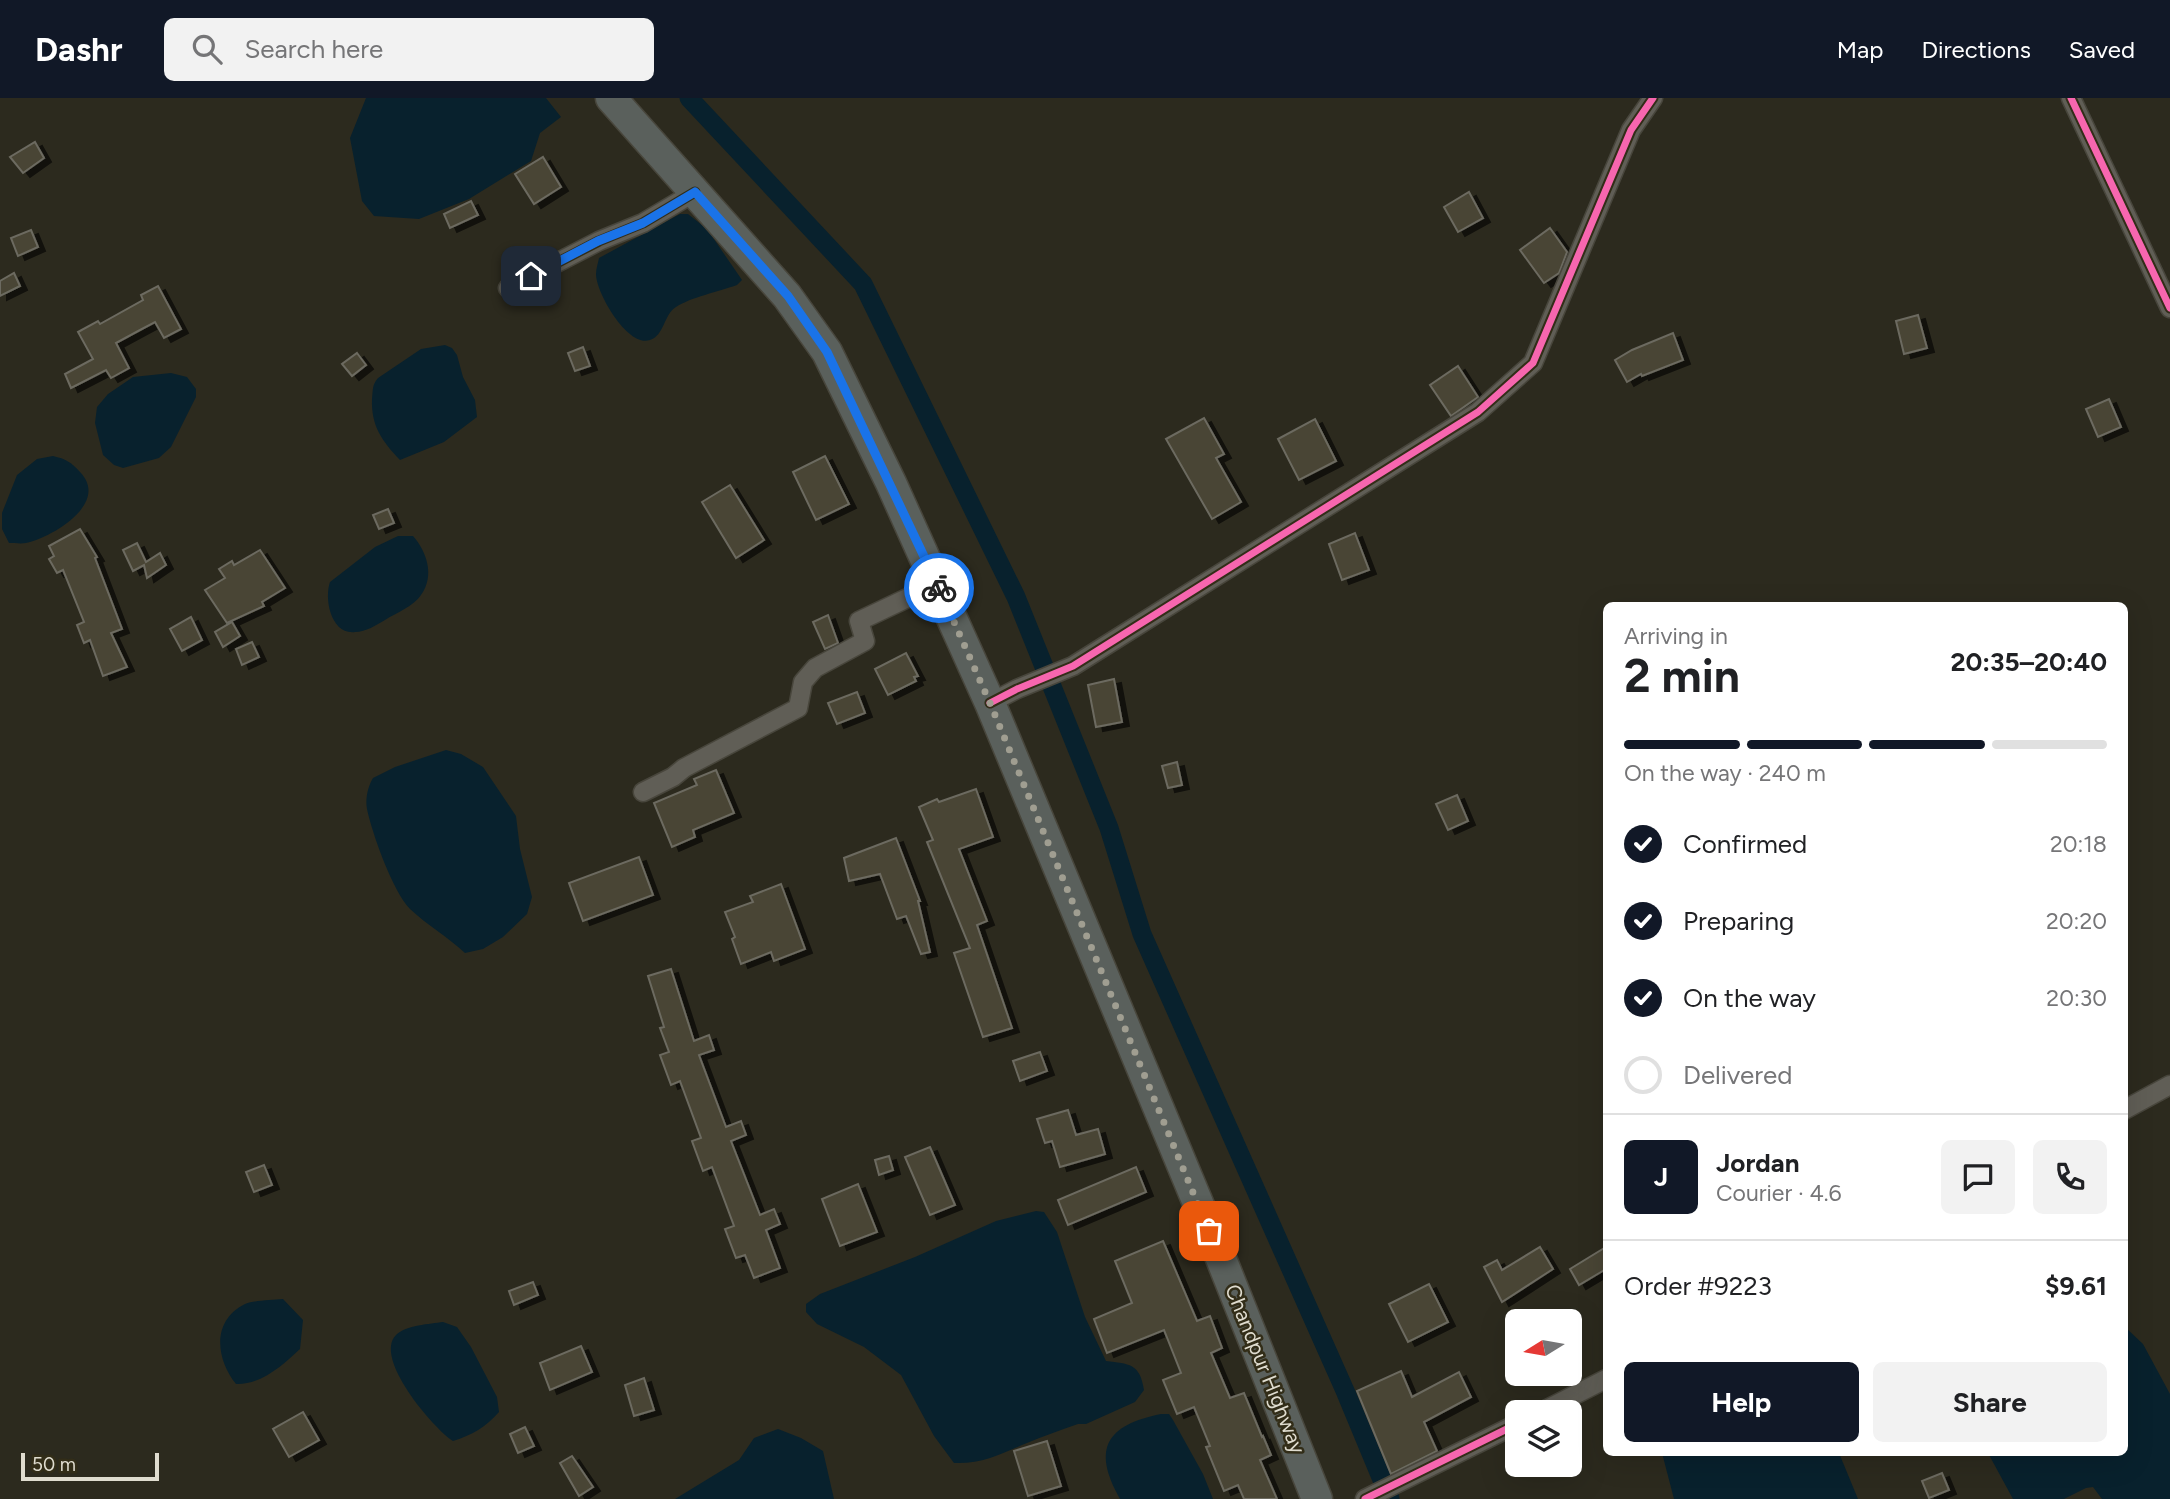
<!DOCTYPE html>
<meta charset="utf-8">
<style>
:root{--surface:#fff;--page:#f2f2f2;--text:#202124;--muted:#757577;--line:#e0e0e0;--accent:#111827}
body{margin:0;font-family:Figtree,sans-serif;background:var(--page);color:var(--text);height:100vh;display:flex;flex-direction:column;font-size:26px;white-space:nowrap}
*{box-sizing:border-box;margin:0}
p{font-size:23px;color:var(--muted)}
.icon{flex:none;width:38px;height:38px;fill:none;stroke:currentColor;stroke-width:2;stroke-linecap:round;stroke-linejoin:round}
.map{position:relative;flex:1;overflow:hidden}
.side{position:absolute;left:1603px;top:504px;width:525px;height:854px;display:flex;flex-direction:column;background:var(--surface);border-radius:10px;box-shadow:0 7px 28px #0002}
.side>*{flex:none}
.needle{width:46px;rotate:259deg}
.buttons{position:absolute;left:1505px;top:1211px;display:grid;gap:14px}
.buttons a{display:grid;place-items:center;width:77px;height:77px;border-radius:10px;background:var(--surface);box-shadow:0 7px 28px #0002;font-size:35px}
.scale{position:absolute;left:21px;bottom:18px;width:138px;box-sizing:border-box;padding-left:7px;border:4px solid #dfdccf;border-top:0;font-size:19px;line-height:24px;white-space:nowrap;color:#dfdccf;-webkit-text-stroke:5px #322d18;paint-order:stroke}
.pin{position:absolute;display:grid;place-items:center;width:60px;height:60px;color:#fff;margin:-30px;border-radius:14px;box-shadow:0 4px 10px #0006}
.courier{position:absolute;display:grid;place-items:center;width:70px;height:70px;margin:-35px;border:5px solid #1a73e8;border-radius:50%;background:#fff;color:#222;box-shadow:0 2px 9px #0007}
.overview em{font-style:normal;font-weight:700}
.overview div{display:flex;flex-direction:column-reverse}
.overview{display:flex;align-items:center;justify-content:space-between;height:119px;padding:0 21px}
h1{font-size:46px;font-weight:700;line-height:52px}
.bar{display:grid;grid-template-columns:repeat(4,1fr);gap:10px 7px;align-content:center;height:84px;padding:0 21px}
.bar i{height:9px;border-radius:5px;background:var(--line)}
.bar .active{background:var(--accent)}
.bar p{grid-column:span 4}
.line{display:flex;align-items:center;gap:18px;padding:0 21px;border-top:2px solid var(--line)}
.line div{flex:1}
.round{display:grid;place-items:center;flex:none;width:74px;height:74px;border-radius:10px;background:var(--page)}
ol{padding:0 21px;list-style:none}
li{display:flex;align-items:center;gap:21px;height:77px}
li p{margin-inline-start:auto}
li .icon{padding:7px;border-radius:50%;background:var(--accent);color:#fff;stroke-width:4}
li:last-child{color:var(--muted)}
li i{width:38px;height:38px;border:4px solid var(--line);border-radius:50%}
.cta{display:flex;gap:14px;margin-top:auto;padding:14px 21px}
.cta a{flex:1;height:80px;border-radius:10px;background:var(--accent);color:#fff;font-size:28px;font-weight:700;line-height:80px;text-align:center}
.cta a+a{background:var(--page);color:var(--text)}
header{display:flex;align-items:center;gap:42px;box-sizing:border-box;height:98px;padding:0 35px;background:var(--accent);color:#fff}
header strong{font-size:33px}
nav{display:flex;gap:38px;margin-inline-start:auto;font-size:24px}
.search{width:490px;height:63px;background:var(--page);display:flex;align-items:center;gap:18px;box-sizing:border-box;padding:0 24px;border-radius:10px;color:var(--muted);font-size:26px}
.map>svg:first-child{display:block}
.water{fill:#08212d}
.lines{fill:none;stroke-linecap:round;stroke-linejoin:round}
.canal{stroke:#08212d;stroke-width:19}
.building{fill:#494534;stroke:#6c6a60;stroke-width:2;filter:url(#shadow)}
.street-casing{stroke:#48463c;stroke-width:21}
.primary-casing{stroke:#48463c;stroke-width:33}
.street{stroke:#605e56;stroke-width:18}
.primary{stroke:#5a605c;stroke-width:30}
.cycleway-casing{stroke:#322d18;stroke-width:11}
.cycleway{stroke:#f766af;stroke-width:7}
.done{stroke:#a09e91;stroke-width:7;stroke-dasharray:0 12.6}
.route{stroke:#1a73e8;stroke-width:9}
.labels{text-anchor:middle;stroke-width:5;stroke-linejoin:round;paint-order:stroke}
.street-label{font-size:21px;fill:#dfdccf;stroke:#322d18}
</style>
<header>
<strong>Dashr</strong>
<div class="search"><svg class="icon" aria-label="search" viewBox="0 0 24 24"><circle cx="10" cy="10" r="6"/><path d="M15 15l6 6"/></svg>Search here</div>
<nav><a>Map</a><a>Directions</a><a>Saved</a></nav>
</header>
<div class="map">
<svg width="2170" height="1401" viewBox="0 0 2170 1401">
<defs>
<filter id="shadow"><feDropShadow dx="7" dy="4" stdDeviation="0" flood-color="#0009"/></filter>
</defs>
<rect width="100%" height="100%" fill="#2c2a1e"/>
<g class="water">
<polygon points="366,0 546,0 561,19 540,35 531,63 469,101 419,121 374,118 362,103 350,40"/>
<path d="M680 116H688L707 131 742 182 737 187C720 193 689 200 676 209 664 216 664 238 650 242 628 250 596 195 596 176 596 171 598 165 599 160Z"/>
<path d="M445 247 452 250 457 257 463 279 475 302 477 319 444 344 400 362C382 343 371 328 372 301 373 292 372 287 378 280L421 251Z"/>
<polygon points="171,275 187,279 196,291 196,299 171,349 159,360 123,370 114,367 103,357 95,325 97,309 108,296 133,279"/>
<path d="M53 358C66 361 71 364 80 374 110 405 53 439 26 445 21 446 14 445 9 445L2 431V415L17 377 37 361Z"/>
<path d="M398 438H413C427 454 435 478 421 497 414 508 396 515 385 522 376 527 366 534 355 534 331 537 324 501 330 484L375 449Z"/>
<path d="M446 652 461 656 483 669 516 718 520 751 532 799 527 816 503 839 483 851 465 855C448 839 427 827 410 811 393 794 372 735 367 711 365 701 368 688 373 680L395 669Z"/>
<path d="M1036 1113 1044 1114 1057 1134 1085 1219 1106 1263C1129 1266 1140 1265 1144 1292L1135 1304 1086 1326H1078C1061 1332 1043 1338 1027 1345 1000 1356 984 1366 954 1365L934 1338 901 1277 864 1249 817 1226 806 1214V1206L820 1196 915 1159 996 1123Z"/>
<path d="M283 1201 303 1222 300 1251C283 1267 261 1287 236 1286 216 1261 211 1223 245 1206 256 1202 272 1202 283 1201Z"/>
<path d="M443 1224 457 1229 471 1249 497 1299 499 1314C486 1329 472 1337 453 1343 433 1330 373 1260 396 1237 406 1227 430 1226 443 1224Z"/>
<polygon points="2125,1229 2143,1246 2170,1296 2170,1401 2102,1401 2093,1389 2086,1390 2064,1401 2013,1401 1988,1355 2124,1354"/>
<path d="M1161 1316H1169L1173 1322 1203 1376 1213 1401H1120C1091 1350 1107 1327 1161 1316Z"/>
<polygon points="778,1331 801,1340 823,1353 834,1401 675,1401 739,1362 754,1340"/>
<polygon points="1662,1355 1839,1355 1858,1401 1674,1401"/>
</g>
<g class="lines">
<polyline class="canal" points="689,0 863,186 1016,499 1109,730 1142,836 1346,1295 1390,1401"/>
</g>
<g class="building">
<polygon points="35,44 44,60 23,75 10,59"/>
<polygon points="543,59 561,89 534,106 515,76"/>
<polygon points="1469,94 1483,120 1458,134 1444,109"/>
<polygon points="471,103 478,117 450,130 444,116"/>
<polygon points="1550,130 1567,154 1559,175 1544,185 1520,152"/>
<polygon points="31,132 38,149 18,158 11,140"/>
<polygon points="14,175 20,188 0,198 0,183"/>
<polygon points="158,188 181,231 164,240 155,224 140,232 116,245 129,270 111,280 106,272 71,290 65,276 93,261 78,234 98,223 100,226 143,202 141,197"/>
<polygon points="1918,217 1927,250 1904,256 1896,223"/>
<polygon points="1673,235 1683,262 1642,278 1641,276 1627,284 1615,262 1632,252"/>
<polygon points="583,249 590,268 575,273 568,255"/>
<polygon points="357,255 366,267 352,278 342,266"/>
<polygon points="1458,268 1478,299 1451,318 1430,287"/>
<polygon points="2109,301 2121,329 2098,339 2086,311"/>
<polygon points="1204,320 1224,356 1216,360 1241,404 1212,421 1166,341"/>
<polygon points="1315,321 1336,363 1299,382 1278,341"/>
<polygon points="825,358 849,406 816,422 793,374"/>
<polygon points="730,387 764,442 736,460 702,404"/>
<polygon points="388,411 394,425 379,431 373,417"/>
<polygon points="80,431 97,459 95,460 122,531 111,535 127,569 103,578 90,542 84,545 77,527 84,524 63,472 57,475 49,461 54,458 49,448"/>
<polygon points="1355,435 1369,472 1342,482 1329,446"/>
<polygon points="137,445 146,464 160,455 166,467 147,480 144,467 133,473 123,452"/>
<polygon points="260,452 285,490 262,504 264,508 227,525 205,492 225,480 219,471 232,463 234,467"/>
<polygon points="828,517 838,545 825,551 813,524"/>
<polygon points="191,519 202,542 182,553 170,531"/>
<polygon points="232,524 240,538 223,549 215,534"/>
<polygon points="252,544 259,559 242,567 236,551"/>
<polygon points="906,555 918,578 914,579 916,583 888,597 875,571"/>
<polygon points="1114,581 1122,624 1096,629 1088,587"/>
<polygon points="857,594 865,615 837,626 828,605"/>
<polygon points="1177,664 1182,687 1168,690 1162,668"/>
<polygon points="716,672 734,715 693,732 695,739 672,749 654,705 697,687 694,681"/>
<polygon points="976,691 993,739 959,751 987,823 977,827 1012,930 983,939 954,855 970,850 927,744 933,742 919,709 937,701 939,704"/>
<polygon points="1457,697 1468,723 1448,732 1436,706"/>
<polygon points="896,740 920,803 918,803 930,854 921,856 906,818 897,821 880,776 849,783 844,760"/>
<polygon points="639,759 653,797 583,823 569,785"/>
<polygon points="781,786 805,851 774,863 771,854 741,866 732,841 735,839 725,814 753,804 750,798"/>
<polygon points="671,871 694,943 709,937 714,952 699,957 726,1029 741,1023 746,1037 731,1043 760,1117 774,1111 780,1126 766,1132 780,1170 754,1180 745,1157 736,1160 725,1131 734,1128 712,1069 703,1073 692,1043 701,1040 680,983 671,987 660,957 669,954 660,930 664,929 648,878"/>
<polygon points="1040,954 1047,973 1020,983 1013,963"/>
<polygon points="1068,1012 1076,1037 1098,1031 1105,1056 1060,1069 1052,1043 1045,1045 1037,1021"/>
<polygon points="930,1049 955,1107 930,1117 905,1059"/>
<polygon points="889,1058 893,1072 879,1077 875,1062"/>
<polygon points="264,1067 272,1087 254,1094 246,1074"/>
<polygon points="1136,1069 1146,1094 1068,1127 1058,1102"/>
<polygon points="858,1086 877,1134 840,1148 822,1101"/>
<polygon points="1163,1143 1197,1223 1210,1218 1222,1250 1211,1255 1230,1300 1244,1295 1262,1339 1263,1338 1271,1357 1260,1362 1277,1401 1244,1401 1238,1387 1224,1393 1206,1349 1210,1348 1194,1309 1177,1316 1163,1282 1181,1275 1164,1232 1107,1255 1094,1221 1132,1205 1115,1163"/>
<polygon points="1540,1149 1553,1171 1502,1204 1484,1169 1497,1162 1502,1172"/>
<polygon points="1606,1149 1606,1171 1579,1187 1570,1171"/>
<polygon points="533,1184 538,1197 514,1207 509,1193"/>
<polygon points="1429,1186 1448,1224 1408,1244 1389,1206"/>
<polygon points="581,1248 592,1274 550,1292 540,1265"/>
<polygon points="1401,1273 1412,1299 1459,1274 1471,1299 1424,1324 1437,1353 1391,1376 1357,1293"/>
<polygon points="644,1280 654,1312 634,1318 625,1287"/>
<polygon points="303,1314 319,1342 289,1359 273,1331"/>
<polygon points="525,1329 534,1348 518,1355 510,1336"/>
<polygon points="1047,1343 1061,1388 1028,1398 1014,1353"/>
<polygon points="572,1358 593,1389 579,1398 560,1365"/>
<polygon points="1942,1375 1949,1392 1929,1400 1922,1383"/>
</g>
<g class="lines">
<defs>
<g id="street">
<polyline points="2071,0 2170,210"/>
<polyline points="508,190 599,143 643,125 695,94"/>
<polyline points="990,605 1017,591 1073,568 1478,314 1533,265 1631,32 1653,0"/>
<polyline points="643,694 673,679 684,670 798,610 803,584 815,570 865,543 859,523 937,486"/>
<polyline points="2124,1012 2170,987"/>
<polyline points="1541,1314 1606,1281"/>
<polyline points="1365,1401 1517,1326"/>
</g>
<polyline id="primary" points="611,0 787,198 827,254 891,385 990,605 1220,1158 1317,1401"/>
</defs>
<use href="#street" class="street-casing"/>
<use href="#primary" class="primary-casing"/>
<use href="#street" class="street"/>
<use href="#primary" class="primary"/>
<defs>
<g id="cycleway">
<polyline points="2071,0 2170,210"/>
<polyline points="508,190 599,143 643,125 695,94"/>
<polyline points="990,605 1017,591 1073,568 1478,314 1533,265 1631,32 1653,0"/>
<polyline points="1365,1401 1517,1326"/>
</g>
</defs>
<use href="#cycleway" class="cycleway-casing"/>
<use href="#cycleway" class="cycleway"/>
</g>
<g class="lines">
<polyline class="done" points="939,490 990,605 1209,1133"/>
<polyline class="route" points="531,178 598,143 643,125 695,94 788,198 827,254 939,490"/>
</g>
<g class="labels">
<g class="street-label">
<text transform="translate(1265 1271) rotate(68)" y="7">Chandpur Highway</text>
</g>
</g>
</svg>
<div class="buttons">
<a><svg class="needle" viewBox="-14 -14 28 28"><path d="M0-13l5 13h-10z" fill="#e53935"/><path d="M0 13l5-13h-10z" fill="#757577"/></svg></a>
<a><svg class="icon" aria-label="layers" viewBox="0 0 24 24"><path d="M12 4l9 5-9 5-9-5zM3 14l9 5 9-5"/></svg></a>
</div>
<div class="scale">50 m</div>
<div class="pin" style="left:1209px;top:1133px;background:#ea580c"><svg class="icon" aria-label="bag" viewBox="0 0 24 24"><path d="M5 8h14l-1 12H6zM9 8a3 3 0 0 1 6 0"/></svg></div>
<div class="pin" style="left:531px;top:178px;background:#1f2937"><svg class="icon" aria-label="home" viewBox="0 0 24 24"><path d="M3 11l9-7 9 7M6 9v11h12V9"/></svg></div>
<div class="courier" style="left:939px;top:490px"><svg class="icon" aria-label="bike" viewBox="0 0 24 24"><circle cx="6" cy="16" r="4"/><circle cx="18" cy="16" r="4"/><path d="M6 16l4-8h5l3 8M10 8l3 8H6M13 5h3"/></svg></div>
<section class="side">
<div class="overview"><div><h1>2 min</h1><p>Arriving in</p></div><em>20:35–20:40</em></div>
<div class="bar"><i class="active"></i><i class="active"></i><i class="active"></i><i></i><p>On the way · 240 m</p></div>
<ol>
<li><svg class="icon" aria-label="check" viewBox="0 0 24 24"><path d="M5 12l5 5 9-10"/></svg>Confirmed<p>20:18</p></li>
<li><svg class="icon" aria-label="check" viewBox="0 0 24 24"><path d="M5 12l5 5 9-10"/></svg>Preparing<p>20:20</p></li>
<li><svg class="icon" aria-label="check" viewBox="0 0 24 24"><path d="M5 12l5 5 9-10"/></svg>On the way<p>20:30</p></li>
<li><i></i>Delivered</li>
</ol>
<div class="line" style="height:126px"><b class="round" style="background:var(--accent);color:#fff">J</b><div><b>Jordan</b><p>Courier · 4.6</p></div><a class="round"><svg class="icon" aria-label="chat" viewBox="0 0 24 24"><path d="M4 5h16v11H9l-5 4z"/></svg></a><a class="round"><svg class="icon" aria-label="phone" viewBox="0 0 24 24"><path d="M5 4h4l2 5-3 2q2 4 5 5l2-3 5 2v4C11 20 4 13 5 4z"/></svg></a></div>
<div class="line" style="height:91px"><div>Order #9223</div><b>$9.61</b></div>
<div class="cta"><a>Help</a><a>Share</a></div>
</section>
</div>
